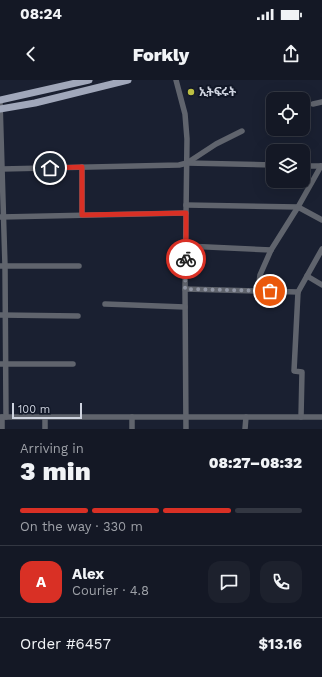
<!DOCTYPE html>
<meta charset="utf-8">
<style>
:root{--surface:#141825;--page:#1d212d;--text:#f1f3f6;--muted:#9da0a7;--line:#333742;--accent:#d93025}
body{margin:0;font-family:"Work Sans","Noto Sans Ethiopic",sans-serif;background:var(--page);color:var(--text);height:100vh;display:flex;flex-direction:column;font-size:15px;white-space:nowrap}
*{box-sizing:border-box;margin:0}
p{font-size:13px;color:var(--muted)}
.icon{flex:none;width:22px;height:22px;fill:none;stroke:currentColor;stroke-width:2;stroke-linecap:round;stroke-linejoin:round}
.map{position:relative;height:349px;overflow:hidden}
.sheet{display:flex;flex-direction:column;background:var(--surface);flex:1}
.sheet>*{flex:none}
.buttons{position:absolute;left:266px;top:12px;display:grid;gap:8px}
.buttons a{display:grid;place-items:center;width:44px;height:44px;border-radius:8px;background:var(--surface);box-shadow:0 4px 16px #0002,0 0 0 1px var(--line);font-size:20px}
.scale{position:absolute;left:12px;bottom:10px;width:70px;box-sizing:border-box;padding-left:4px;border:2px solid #ced3df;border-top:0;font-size:11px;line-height:14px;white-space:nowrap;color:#ced3df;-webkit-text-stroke:3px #111727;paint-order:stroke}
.pin{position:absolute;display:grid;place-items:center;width:34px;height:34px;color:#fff;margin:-17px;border:2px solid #fff;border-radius:50%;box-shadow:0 1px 4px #0007}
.courier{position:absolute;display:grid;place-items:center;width:40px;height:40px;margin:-20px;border:3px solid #d93025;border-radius:50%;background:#fff;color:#222;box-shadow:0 1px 5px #0007}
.head em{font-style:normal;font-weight:800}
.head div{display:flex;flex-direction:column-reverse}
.head{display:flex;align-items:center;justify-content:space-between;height:68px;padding:0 20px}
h1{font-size:26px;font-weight:800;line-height:30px}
.bar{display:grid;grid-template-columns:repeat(4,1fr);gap:6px 4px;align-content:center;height:48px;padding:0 20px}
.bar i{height:5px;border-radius:3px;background:var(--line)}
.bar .selected{background:var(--accent)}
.bar p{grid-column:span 4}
.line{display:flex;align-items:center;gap:10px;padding:0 20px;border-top:1px solid var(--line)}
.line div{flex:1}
.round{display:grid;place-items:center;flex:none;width:42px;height:42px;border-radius:12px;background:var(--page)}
.status{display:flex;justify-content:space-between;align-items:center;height:28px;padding:0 20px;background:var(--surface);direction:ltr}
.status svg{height:11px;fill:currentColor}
header{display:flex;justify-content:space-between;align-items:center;height:52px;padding:0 20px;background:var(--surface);font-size:18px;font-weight:800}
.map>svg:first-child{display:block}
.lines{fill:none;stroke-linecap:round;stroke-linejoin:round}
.minor{stroke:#60646d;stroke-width:5.5}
.major{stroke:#a0a7ba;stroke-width:7}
.done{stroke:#8f94a2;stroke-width:4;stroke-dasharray:0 7.2}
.route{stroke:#d93025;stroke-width:5}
.poi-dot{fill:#bcbf43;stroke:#111727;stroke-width:1.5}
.labels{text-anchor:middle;stroke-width:4;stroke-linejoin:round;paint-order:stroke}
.poi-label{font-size:12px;font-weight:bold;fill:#ced3df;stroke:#111727;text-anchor:start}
</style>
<div class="status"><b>08:24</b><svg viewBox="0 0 49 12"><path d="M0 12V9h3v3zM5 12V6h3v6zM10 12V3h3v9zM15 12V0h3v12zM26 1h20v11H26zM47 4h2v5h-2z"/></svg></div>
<header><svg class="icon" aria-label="back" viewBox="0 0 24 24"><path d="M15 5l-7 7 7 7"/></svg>Forkly<svg class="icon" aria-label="share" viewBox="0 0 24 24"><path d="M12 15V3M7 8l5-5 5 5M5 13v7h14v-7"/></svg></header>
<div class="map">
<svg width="322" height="349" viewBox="0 0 322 349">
<rect width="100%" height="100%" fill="#1a2031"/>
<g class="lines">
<g class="minor">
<polyline points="176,0 185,34 187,59 185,209 186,349"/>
<polyline points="0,21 5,186 6,337"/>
<polyline points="313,24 322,22"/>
<polyline points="187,83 273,85"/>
<polyline points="303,86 322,86"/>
<polyline points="82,87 82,135"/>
<polyline points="2,89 179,85 187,83 216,64 242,51"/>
<polyline points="186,125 298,127 322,140"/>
<polyline points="1,137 186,133"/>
<polyline points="186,166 271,170"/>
<polyline points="0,186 79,186"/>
<polyline points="307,196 322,205"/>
<polyline points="185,209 298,212"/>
<polyline points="258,210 260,195 271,170 298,127 321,86"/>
<polyline points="105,224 185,227"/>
<polyline points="0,235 78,236"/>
<polyline points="0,284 73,284"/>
<polyline points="0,337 322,337"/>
<polyline points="45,337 45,349"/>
<polyline points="132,337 132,349"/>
<polyline points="301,337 302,292 294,291 298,212 322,169"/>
<polyline points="2,349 2,337"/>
<polyline points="245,349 246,337"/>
</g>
<g class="major">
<polyline points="0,20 89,0"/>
<polyline points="0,29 35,23 128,0"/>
</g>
</g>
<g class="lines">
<polyline class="done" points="186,179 185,209 270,211"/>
<polyline class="route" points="50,88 82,87 82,135 186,133 186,179"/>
</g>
<circle class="poi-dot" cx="191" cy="12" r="4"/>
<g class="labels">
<g class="poi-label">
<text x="199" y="16">ኢትፍሩት</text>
</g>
</g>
</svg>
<div class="buttons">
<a><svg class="icon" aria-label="locate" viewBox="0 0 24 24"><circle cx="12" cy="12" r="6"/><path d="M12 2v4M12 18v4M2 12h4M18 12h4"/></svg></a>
<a><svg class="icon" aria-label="layers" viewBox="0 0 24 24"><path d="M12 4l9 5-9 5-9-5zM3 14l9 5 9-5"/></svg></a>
</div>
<div class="scale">100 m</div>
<div class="pin" style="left:270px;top:211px;background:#ea580c"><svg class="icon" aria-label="bag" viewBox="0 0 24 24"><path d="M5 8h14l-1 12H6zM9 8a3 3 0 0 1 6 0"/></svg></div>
<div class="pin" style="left:50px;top:88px;background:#1f2937"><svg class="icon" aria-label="home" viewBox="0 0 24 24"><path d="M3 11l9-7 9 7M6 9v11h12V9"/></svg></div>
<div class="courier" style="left:186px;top:179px"><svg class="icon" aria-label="bike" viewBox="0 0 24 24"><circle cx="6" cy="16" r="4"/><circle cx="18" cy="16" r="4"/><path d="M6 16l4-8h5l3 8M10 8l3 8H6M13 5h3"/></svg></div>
</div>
<section class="sheet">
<div class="head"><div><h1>3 min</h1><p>Arriving in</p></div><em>08:27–08:32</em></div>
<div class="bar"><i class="selected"></i><i class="selected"></i><i class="selected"></i><i></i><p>On the way · 330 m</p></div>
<div class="line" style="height:72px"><b class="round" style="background:var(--accent);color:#fff">A</b><div><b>Alex</b><p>Courier · 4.8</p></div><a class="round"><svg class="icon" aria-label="chat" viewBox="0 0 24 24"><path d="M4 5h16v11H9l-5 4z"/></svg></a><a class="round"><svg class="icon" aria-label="phone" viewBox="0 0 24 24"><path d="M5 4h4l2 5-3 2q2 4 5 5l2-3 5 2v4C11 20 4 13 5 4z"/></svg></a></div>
<div class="line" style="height:52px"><div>Order #6457</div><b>$13.16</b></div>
</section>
